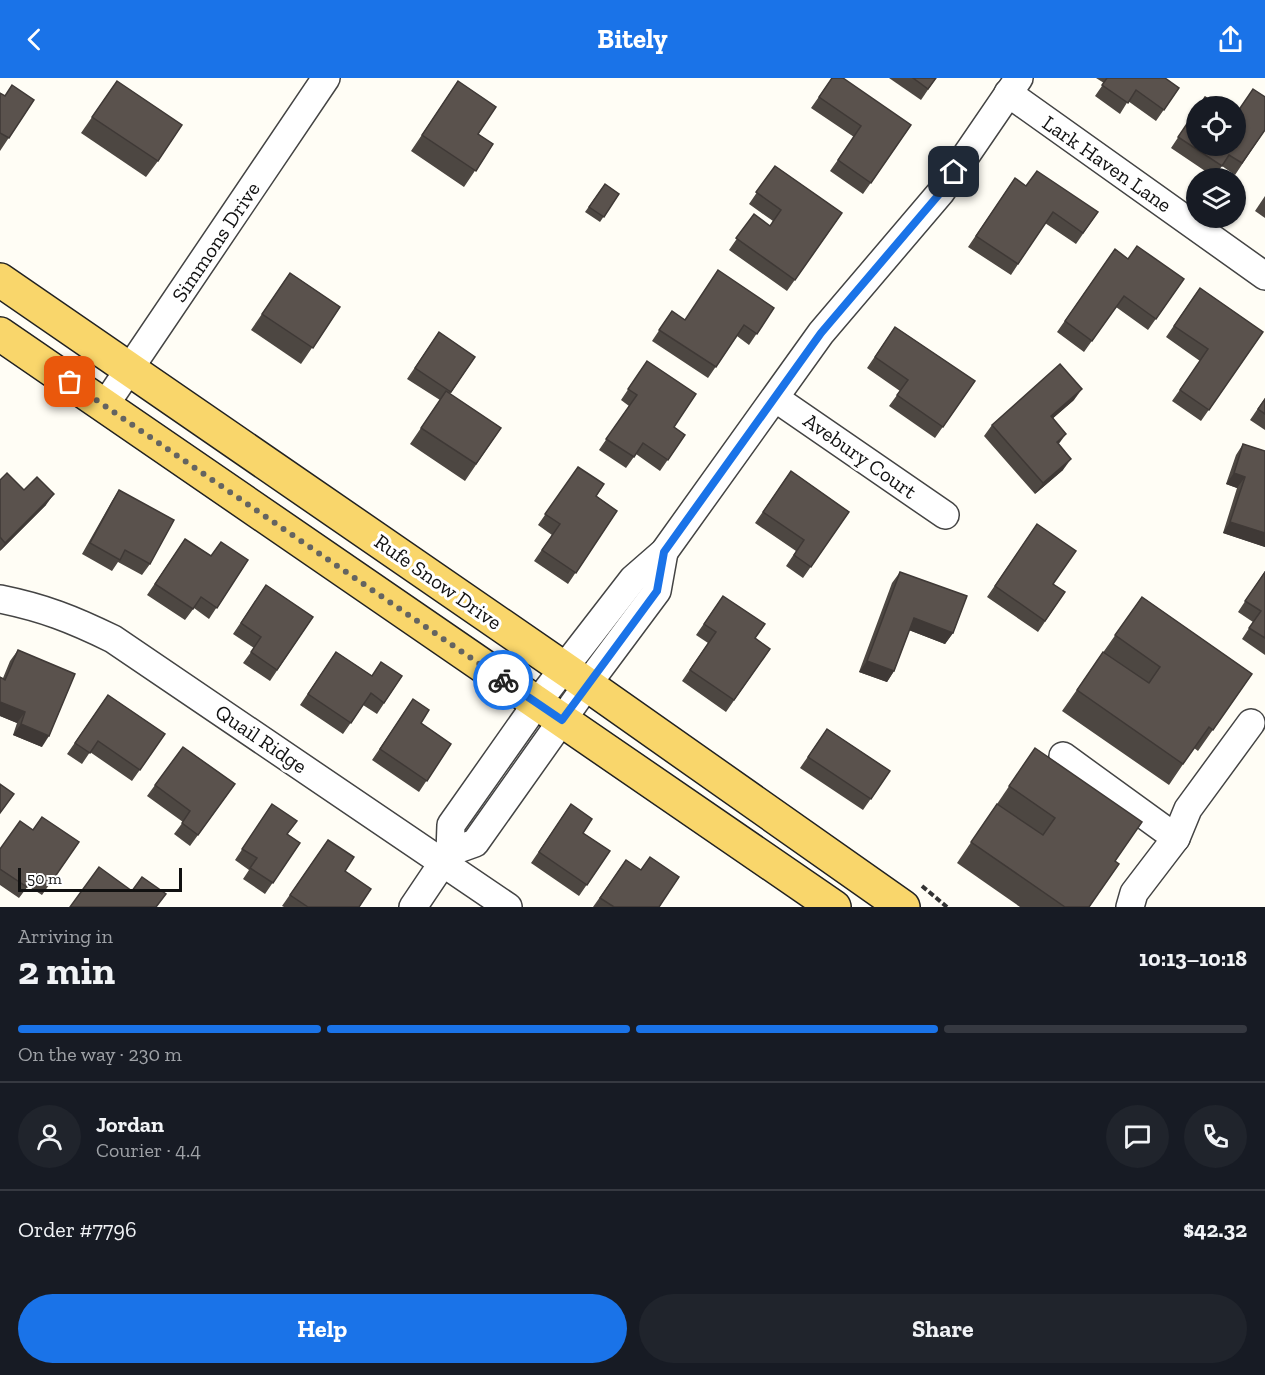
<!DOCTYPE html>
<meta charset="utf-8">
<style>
:root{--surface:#171b24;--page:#20242c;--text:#f1f3f6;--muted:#9ea1a6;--line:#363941;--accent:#1a73e8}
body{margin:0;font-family:"Zilla Slab",serif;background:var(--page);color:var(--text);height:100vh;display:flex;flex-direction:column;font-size:22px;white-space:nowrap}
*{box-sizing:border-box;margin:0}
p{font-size:20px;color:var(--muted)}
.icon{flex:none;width:33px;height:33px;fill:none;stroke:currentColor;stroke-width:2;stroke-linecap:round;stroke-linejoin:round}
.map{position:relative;height:829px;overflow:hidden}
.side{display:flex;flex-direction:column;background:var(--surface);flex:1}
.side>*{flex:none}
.fabs{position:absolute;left:1186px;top:18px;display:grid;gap:12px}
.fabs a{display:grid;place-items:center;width:60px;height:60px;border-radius:50%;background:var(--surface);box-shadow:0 2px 4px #0004;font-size:30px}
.scale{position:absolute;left:18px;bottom:15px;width:164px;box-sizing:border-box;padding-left:6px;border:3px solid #111;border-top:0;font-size:16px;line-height:21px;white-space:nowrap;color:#111;-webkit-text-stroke:4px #fff;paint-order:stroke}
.pin{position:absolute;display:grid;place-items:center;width:51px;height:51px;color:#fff;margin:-26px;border-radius:12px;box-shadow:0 3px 9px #0006}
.courier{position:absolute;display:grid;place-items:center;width:60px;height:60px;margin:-30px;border:4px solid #1a73e8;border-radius:50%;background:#fff;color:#222;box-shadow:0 2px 8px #0007}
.overview em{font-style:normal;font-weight:800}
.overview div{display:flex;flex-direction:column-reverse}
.overview{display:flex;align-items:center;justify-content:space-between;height:102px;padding:0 18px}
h1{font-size:39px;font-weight:800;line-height:45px}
.bar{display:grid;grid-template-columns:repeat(4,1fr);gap:9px 6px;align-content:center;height:72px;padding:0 18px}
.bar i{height:8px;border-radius:4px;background:var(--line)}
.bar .on{background:var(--accent)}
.bar p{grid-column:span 4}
.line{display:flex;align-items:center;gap:15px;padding:0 18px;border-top:2px solid var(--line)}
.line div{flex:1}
.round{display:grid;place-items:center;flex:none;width:63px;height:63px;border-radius:32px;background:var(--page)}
.cta{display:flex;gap:12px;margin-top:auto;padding:12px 18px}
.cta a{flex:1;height:69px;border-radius:36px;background:var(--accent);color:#fff;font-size:24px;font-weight:800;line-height:69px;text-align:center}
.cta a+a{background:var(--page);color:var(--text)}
header{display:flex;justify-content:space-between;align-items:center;height:78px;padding:0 18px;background:var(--accent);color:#fff;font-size:27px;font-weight:800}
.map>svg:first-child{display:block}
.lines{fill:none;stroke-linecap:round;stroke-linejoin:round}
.minor-casing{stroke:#444;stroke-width:30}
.major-casing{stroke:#222;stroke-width:36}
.path{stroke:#333;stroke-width:4;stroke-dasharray:6 3;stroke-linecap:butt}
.minor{stroke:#fff;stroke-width:27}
.major{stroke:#f9d66b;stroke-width:33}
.wall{fill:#4d4742}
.shaded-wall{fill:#3f3936}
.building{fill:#5a524d;stroke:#3f3936;stroke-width:1.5}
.done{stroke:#646461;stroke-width:6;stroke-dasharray:0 10.8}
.route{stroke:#1a73e8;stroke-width:8}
.labels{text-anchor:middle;stroke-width:6;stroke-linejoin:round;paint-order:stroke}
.street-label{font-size:21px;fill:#111;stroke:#fff}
</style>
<header><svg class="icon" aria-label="back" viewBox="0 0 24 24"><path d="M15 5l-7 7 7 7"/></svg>Bitely<svg class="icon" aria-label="share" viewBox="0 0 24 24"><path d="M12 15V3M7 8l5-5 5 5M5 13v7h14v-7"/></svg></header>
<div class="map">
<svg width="1265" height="829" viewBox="0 0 1265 829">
<rect width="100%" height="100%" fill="#fffdf5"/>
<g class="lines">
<defs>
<g id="minor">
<polyline points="1008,15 1265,198"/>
<polyline points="775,320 945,437"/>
<polyline points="105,327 326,0"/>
<path d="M0 521C44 530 72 541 113 561L508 829"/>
<polyline points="1063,678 1176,760 1134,815 1130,829"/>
<polyline points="1176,760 1188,731 1251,645"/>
<polyline points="450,774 475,765 587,607 657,513 664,474"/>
<polyline points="413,829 450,774 451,747 537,625 633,501 664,474 821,255 941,114 1019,0"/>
</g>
<g id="major">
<polyline points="0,202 575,598 903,829"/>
<polyline points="0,256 834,829"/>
</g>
</defs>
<use href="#minor" class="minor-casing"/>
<use href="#major" class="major-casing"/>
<polyline class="path" points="922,808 947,829"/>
<use href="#minor" class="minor"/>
<use href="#major" class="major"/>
</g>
<g class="wall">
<polygon points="832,0 911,47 863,116 830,93 854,59 811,30"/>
<polygon points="889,0 936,0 921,22"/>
<polygon points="1096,0 1165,0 1179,10 1156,43 1128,23 1120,36 1095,18 1104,5"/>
<polygon points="117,3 158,83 146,99 81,55"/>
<polygon points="458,3 478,56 493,66 464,109 411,73"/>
<polygon points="0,15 4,18 34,22 0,73"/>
<polygon points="1197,31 1265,52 1235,97 1222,88 1214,99 1171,70"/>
<polygon points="775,88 842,135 787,213 729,172 754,136 770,148 773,143 749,126"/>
<polygon points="1015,100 1026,108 1098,134 1076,166 1045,145 1011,197 968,169"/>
<polygon points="605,106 619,116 600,144 585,134"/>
<polygon points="1265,118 1265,140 1255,133"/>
<polygon points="1115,171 1128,181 1184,201 1148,252 1116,229 1084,274 1057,254"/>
<polygon points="290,195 340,229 301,286 251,252"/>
<polygon points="1200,210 1263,254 1201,343 1172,323 1200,283 1166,259"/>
<polygon points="774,230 749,267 737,258 708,300 652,263 672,233 685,242"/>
<polygon points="895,249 975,303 935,360 889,328 900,313 867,290"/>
<polygon points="439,254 475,279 450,316 501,350 465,403 410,366 440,322 407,301"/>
<polygon points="647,283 674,349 685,357 660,393 636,376 626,390 599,372 629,328 621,322"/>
<polygon points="1265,320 1265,352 1250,342"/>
<polygon points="1074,322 1053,340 1063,392 1035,416 984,358 992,347"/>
<polygon points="1243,366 1265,373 1265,469 1223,455 1237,410 1226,406 1236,377"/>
<polygon points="578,389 596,418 617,433 568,506 534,483 552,457 538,447"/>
<polygon points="791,393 849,434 803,500 786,488 796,473 755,445"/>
<polygon points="0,402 24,412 46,427 0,473"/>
<polygon points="119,412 150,486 142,497 118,484 112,493 82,476 112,423"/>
<polygon points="1037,446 1053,506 1065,514 1038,554 987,519"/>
<polygon points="185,461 211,478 248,482 209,541 194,530 185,542 147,517"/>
<polygon points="1265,493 1265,577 1242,561 1253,544 1238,534"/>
<polygon points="900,494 953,555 945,566 909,552 894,593 887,604 859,594 892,505"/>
<polygon points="266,507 313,539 270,603 243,585 254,570 233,556"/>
<polygon points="723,518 755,560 770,571 726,634 682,603 708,565 696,557"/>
<polygon points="1142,519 1252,596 1198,673 1194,670 1169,707 1062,633"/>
<polygon points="18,572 42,669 13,657 17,645 0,638 0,599 3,600 10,583"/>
<polygon points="336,574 372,598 402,598 377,636 363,627 343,656 300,627"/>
<polygon points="108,617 165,656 132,703 90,674 82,686 67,676"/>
<polygon points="413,621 421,645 451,666 419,714 372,682"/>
<polygon points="827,651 890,693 863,732 800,690"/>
<polygon points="183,669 235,706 190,768 174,756 183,744 147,718"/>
<polygon points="1035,670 1115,783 1089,829 1020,829 957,785"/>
<polygon points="272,726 287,756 300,765 265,816 243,801 249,792 235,782"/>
<polygon points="571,726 583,755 610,773 579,818 531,785"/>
<polygon points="33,752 79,764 42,817 28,808 19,820 0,807 0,771"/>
<polygon points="328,762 345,793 359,829 284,829 282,828"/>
<polygon points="626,782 659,829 593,829"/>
</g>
<g class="shaded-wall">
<polygon points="1082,311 1074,322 1043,349 1051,338"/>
<polygon points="1066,356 1058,367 1057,364"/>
<polygon points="1071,381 1063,392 1035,416 1043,405"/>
<polygon points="1234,395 1245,399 1237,410 1226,406"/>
<polygon points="54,416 46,427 0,473 5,465"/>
<polygon points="1230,444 1265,455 1265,469 1223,455"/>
<polygon points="914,540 953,555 945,566 906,551"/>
<polygon points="867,583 894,593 887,604 859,594"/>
<polygon points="0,624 25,634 17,645 0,638"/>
<polygon points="21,646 49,658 42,669 13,657"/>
</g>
<g class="building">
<polygon points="832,0 843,0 911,47 871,105 838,82 861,48 819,19"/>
<polygon points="913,0 936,0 928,11"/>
<polygon points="1107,0 1165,0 1179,10 1164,32 1136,12 1128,25 1102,7"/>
<polygon points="117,3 182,47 158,83 92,39"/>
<polygon points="458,3 496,29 478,56 493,66 476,93 422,57"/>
<polygon points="12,7 34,22 9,60 0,55 0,15 5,18"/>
<polygon points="1253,11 1265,19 1265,52 1242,85 1229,77 1222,88 1178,59 1197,31 1197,68 1236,68 1236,36"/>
<polygon points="1205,19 1219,28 1199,28"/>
<polygon points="775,88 842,135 795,202 736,160 754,136 770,148 781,132 756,114"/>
<polygon points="1037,93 1098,134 1083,155 1053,134 1018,186 976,158 1015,100 1026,108"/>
<polygon points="605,106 619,116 604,139 589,129"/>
<polygon points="1137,168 1184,201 1156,241 1124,218 1092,263 1065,243 1115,171 1128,181"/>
<polygon points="718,192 774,230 757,256 744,247 716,289 659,252 672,233 685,242"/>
<polygon points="290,195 340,229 313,270 262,236"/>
<polygon points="1200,210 1263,254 1209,332 1180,312 1208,271 1174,248"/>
<polygon points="895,249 975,303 943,349 897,317 908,302 875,279"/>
<polygon points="439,254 475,279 451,314 415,290"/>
<polygon points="647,283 696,316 674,349 685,357 668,382 643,365 634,379 606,361 637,317 628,311"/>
<polygon points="1060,286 1082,311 1051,338 1066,356 1057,364 1071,381 1043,405 992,347"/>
<polygon points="446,313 501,350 476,386 421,350"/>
<polygon points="1265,321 1265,336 1258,331"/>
<polygon points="1243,366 1265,373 1265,455 1230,444 1245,399 1234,395"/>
<polygon points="578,389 604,406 596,418 617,433 576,495 542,472 560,446 545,436"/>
<polygon points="791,393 849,434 811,489 794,477 804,462 763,434"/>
<polygon points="7,395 24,412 37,399 54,416 5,465 0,459 0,402"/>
<polygon points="119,412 174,442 150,486 125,472 120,482 90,465"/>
<polygon points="1037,446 1076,473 1053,506 1065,514 1045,543 995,508"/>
<polygon points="185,461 211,478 221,464 248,482 217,530 201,519 193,531 155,506"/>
<polygon points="900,494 967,518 953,555 914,540 894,593 867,583"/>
<polygon points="1265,494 1265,560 1249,550 1261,533 1245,523"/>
<polygon points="266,507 313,539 277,592 251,574 261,559 241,545"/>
<polygon points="723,518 765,546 755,560 770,571 734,622 690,592 716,554 704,546"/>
<polygon points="1142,519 1252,596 1213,652 1209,649 1183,686 1077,612 1103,574 1149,605 1160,589 1115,557"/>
<polygon points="18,572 75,596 49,658 21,646 25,634 0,624 0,599 5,602"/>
<polygon points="336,574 372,598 381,584 402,598 384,625 371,615 351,645 308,616"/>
<polygon points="108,617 165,656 140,692 98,663 90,675 75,665"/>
<polygon points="413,621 429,632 421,645 451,666 427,703 380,671"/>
<polygon points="827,651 890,693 871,721 808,679"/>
<polygon points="183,669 235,706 198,757 182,745 190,733 155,707"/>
<polygon points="1035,670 1142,744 1115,783 1119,786 1089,829 1065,829 971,764 997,726 1043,757 1055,740 1009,708"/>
<polygon points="0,706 14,716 0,735"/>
<polygon points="272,726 297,743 287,756 300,765 273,805 250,790 257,780 242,771"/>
<polygon points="571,726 592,741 583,755 610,773 587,807 539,774"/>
<polygon points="42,739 79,764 50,806 35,796 27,809 0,791 0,771 20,743 33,752"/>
<polygon points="328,762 354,779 345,793 371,811 359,829 308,829 290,817"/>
<polygon points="650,779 679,799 659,829 614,829 600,820 626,782 641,792"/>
<polygon points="99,789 132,813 142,799 166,816 156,829 70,829"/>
</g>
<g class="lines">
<polyline class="done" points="70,304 503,602"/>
<polyline class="route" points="503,602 562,642 657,513 664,474 821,255 941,114 954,94"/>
</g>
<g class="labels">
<g class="street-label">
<text transform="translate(1107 86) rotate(35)" y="7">Lark Haven Lane</text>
<text transform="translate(216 164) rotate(-56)" y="7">Simmons Drive</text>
<text transform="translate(860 378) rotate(35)" y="7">Avebury Court</text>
<text transform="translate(438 504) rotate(35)" y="7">Rufe Snow Drive</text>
<text transform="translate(261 661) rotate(34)" y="7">Quail Ridge</text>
</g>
</g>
</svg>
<div class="fabs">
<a><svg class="icon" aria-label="locate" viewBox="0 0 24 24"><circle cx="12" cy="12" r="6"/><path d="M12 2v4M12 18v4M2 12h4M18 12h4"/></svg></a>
<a><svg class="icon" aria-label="layers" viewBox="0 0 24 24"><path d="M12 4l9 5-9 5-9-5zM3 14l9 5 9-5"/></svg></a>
</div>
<div class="scale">50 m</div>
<div class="pin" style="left:70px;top:304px;background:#ea580c"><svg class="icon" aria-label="bag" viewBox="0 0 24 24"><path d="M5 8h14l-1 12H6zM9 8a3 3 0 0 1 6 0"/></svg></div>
<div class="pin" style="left:954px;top:94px;background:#1f2937"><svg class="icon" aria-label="home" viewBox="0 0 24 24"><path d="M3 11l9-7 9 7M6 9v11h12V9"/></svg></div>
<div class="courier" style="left:503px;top:602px"><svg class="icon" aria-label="bike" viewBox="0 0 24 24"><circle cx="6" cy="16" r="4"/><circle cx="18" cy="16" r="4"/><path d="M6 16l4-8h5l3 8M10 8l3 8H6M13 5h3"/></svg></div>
</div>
<section class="side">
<div class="overview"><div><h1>2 min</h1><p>Arriving in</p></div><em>10:13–10:18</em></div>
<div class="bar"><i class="on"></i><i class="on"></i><i class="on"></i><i></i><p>On the way · 230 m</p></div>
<div class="line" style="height:108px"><a class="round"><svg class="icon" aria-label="person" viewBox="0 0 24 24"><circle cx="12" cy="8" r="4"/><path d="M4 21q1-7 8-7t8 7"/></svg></a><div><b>Jordan</b><p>Courier · 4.4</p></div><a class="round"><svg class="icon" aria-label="chat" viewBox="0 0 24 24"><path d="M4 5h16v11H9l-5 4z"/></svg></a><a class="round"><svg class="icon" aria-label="phone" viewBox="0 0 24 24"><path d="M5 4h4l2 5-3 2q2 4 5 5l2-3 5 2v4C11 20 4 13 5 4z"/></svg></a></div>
<div class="line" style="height:78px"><div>Order #7796</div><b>$42.32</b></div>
<div class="cta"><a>Help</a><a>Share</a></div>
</section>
